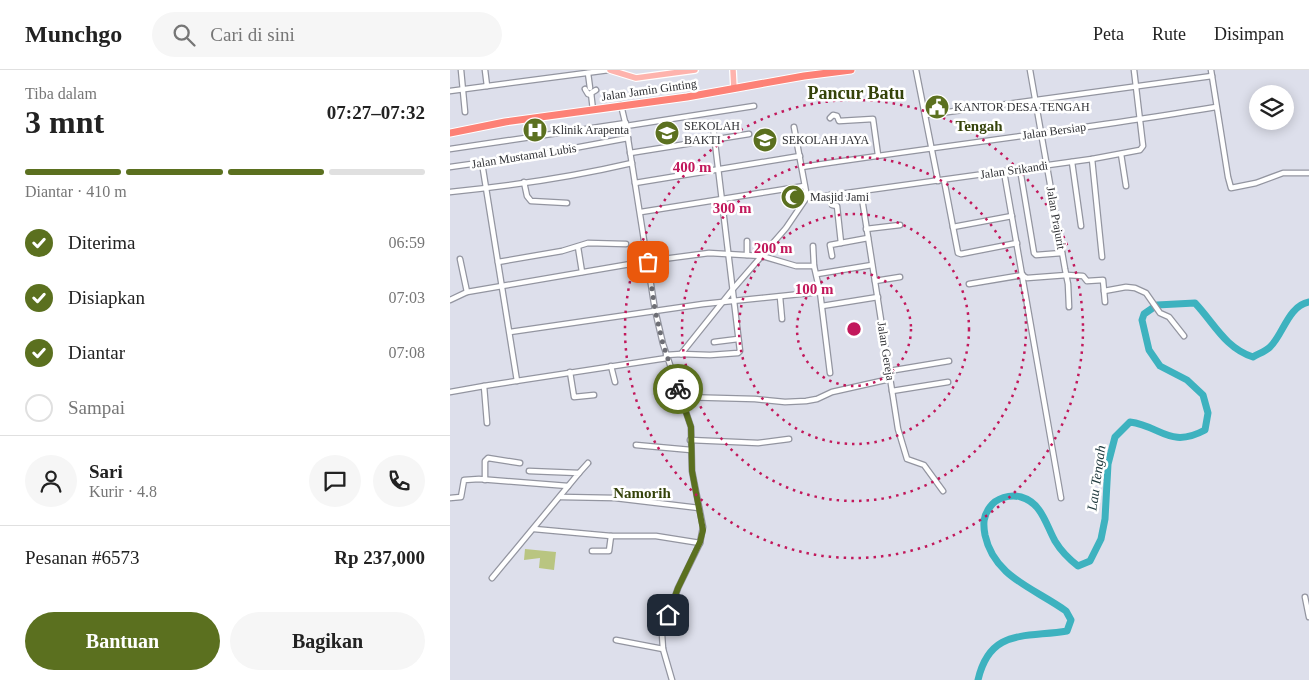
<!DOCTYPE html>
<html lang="id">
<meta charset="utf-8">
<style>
:root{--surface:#fff;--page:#f6f6f6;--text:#222;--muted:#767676;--line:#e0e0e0;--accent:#5b701f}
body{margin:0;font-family:Georgia,serif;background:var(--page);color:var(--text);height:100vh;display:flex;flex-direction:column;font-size:19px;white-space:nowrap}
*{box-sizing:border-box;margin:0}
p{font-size:16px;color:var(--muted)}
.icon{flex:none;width:28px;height:28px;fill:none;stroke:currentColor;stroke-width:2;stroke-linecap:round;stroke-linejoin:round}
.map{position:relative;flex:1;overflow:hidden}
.side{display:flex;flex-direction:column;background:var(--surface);width:450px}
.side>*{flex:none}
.tools{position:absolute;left:799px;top:15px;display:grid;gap:10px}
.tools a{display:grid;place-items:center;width:45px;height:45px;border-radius:50%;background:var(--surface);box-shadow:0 2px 12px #0003;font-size:25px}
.pin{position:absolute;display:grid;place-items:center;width:42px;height:42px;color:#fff;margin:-21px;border-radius:10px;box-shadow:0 2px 8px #0006}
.courier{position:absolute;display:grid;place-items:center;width:50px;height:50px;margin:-25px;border:4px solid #5b701f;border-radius:50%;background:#fff;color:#222;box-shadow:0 1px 6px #0007}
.head em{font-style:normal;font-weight:800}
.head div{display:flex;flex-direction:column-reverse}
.head{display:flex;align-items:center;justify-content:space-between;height:85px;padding:0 25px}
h1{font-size:32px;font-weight:800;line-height:38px}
.bar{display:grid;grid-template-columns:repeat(4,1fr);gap:8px 5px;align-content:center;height:60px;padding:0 25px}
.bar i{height:6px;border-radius:4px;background:var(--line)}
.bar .current{background:var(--accent)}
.bar p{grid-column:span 4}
.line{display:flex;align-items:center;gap:12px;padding:0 25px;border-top:1px solid var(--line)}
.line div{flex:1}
.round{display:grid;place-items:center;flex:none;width:52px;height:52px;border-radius:26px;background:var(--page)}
ol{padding:0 25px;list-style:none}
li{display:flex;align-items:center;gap:15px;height:55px}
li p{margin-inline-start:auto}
li .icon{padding:5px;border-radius:50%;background:var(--accent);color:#fff;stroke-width:4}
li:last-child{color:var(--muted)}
li i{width:28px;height:28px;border:2px solid var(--line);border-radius:50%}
.cta{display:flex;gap:10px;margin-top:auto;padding:10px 25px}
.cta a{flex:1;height:58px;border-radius:30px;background:var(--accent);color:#fff;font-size:20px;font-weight:800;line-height:58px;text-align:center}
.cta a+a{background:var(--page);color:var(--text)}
header{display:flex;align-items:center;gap:30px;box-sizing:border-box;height:70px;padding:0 25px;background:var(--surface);border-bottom:1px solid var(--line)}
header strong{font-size:24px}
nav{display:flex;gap:28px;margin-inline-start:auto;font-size:18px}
.search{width:350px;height:45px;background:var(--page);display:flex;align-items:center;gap:12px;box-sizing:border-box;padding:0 18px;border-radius:28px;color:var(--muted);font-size:19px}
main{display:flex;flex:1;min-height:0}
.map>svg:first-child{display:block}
.green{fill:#b9c581}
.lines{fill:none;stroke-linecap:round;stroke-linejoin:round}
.river{stroke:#3db2bf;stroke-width:7}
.minor-casing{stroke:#9395a0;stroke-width:7}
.major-casing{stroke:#fff;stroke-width:8}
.highway-casing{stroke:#fff;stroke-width:9}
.minor{stroke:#fff;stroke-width:4.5}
.major{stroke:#feb3ad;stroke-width:5.5}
.highway{stroke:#fd8176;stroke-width:7}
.done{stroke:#6d6e75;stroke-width:5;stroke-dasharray:0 9}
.route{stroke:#5b701f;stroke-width:6}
.ring{fill:none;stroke:#c2185b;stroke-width:2.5;stroke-dasharray:2.5 5}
.labels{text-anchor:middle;stroke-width:5;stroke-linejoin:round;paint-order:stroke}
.street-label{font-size:12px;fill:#303135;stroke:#fff}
.poi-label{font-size:12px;fill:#303135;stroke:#fff;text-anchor:start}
.water-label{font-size:14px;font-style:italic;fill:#233c40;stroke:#fff}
.quarter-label{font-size:15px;font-weight:bold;fill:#35430a;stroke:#fff}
.district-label{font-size:18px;font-weight:bold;fill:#35430a;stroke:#fff}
.centre{fill:#c2185b;stroke:#fff;stroke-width:2.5}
.ring-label{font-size:15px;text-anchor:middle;font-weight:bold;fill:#c2185b;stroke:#fff;stroke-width:5;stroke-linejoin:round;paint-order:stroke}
</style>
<header>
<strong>Munchgo</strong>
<div class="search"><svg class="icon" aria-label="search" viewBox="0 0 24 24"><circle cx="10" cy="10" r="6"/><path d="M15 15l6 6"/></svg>Cari di sini</div>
<nav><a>Peta</a><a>Rute</a><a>Disimpan</a></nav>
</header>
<main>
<section class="side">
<div class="head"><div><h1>3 mnt</h1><p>Tiba dalam</p></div><em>07:27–07:32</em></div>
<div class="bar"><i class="current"></i><i class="current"></i><i class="current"></i><i></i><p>Diantar · 410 m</p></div>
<ol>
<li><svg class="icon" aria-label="check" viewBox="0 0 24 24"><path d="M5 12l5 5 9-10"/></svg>Diterima<p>06:59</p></li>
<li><svg class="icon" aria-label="check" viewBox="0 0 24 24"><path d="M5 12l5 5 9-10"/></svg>Disiapkan<p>07:03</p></li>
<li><svg class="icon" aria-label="check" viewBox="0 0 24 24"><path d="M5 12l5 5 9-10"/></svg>Diantar<p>07:08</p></li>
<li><i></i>Sampai</li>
</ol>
<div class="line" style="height:90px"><a class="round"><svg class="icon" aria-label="person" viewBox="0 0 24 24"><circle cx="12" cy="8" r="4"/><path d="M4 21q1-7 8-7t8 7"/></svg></a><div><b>Sari</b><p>Kurir · 4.8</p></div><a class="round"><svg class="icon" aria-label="chat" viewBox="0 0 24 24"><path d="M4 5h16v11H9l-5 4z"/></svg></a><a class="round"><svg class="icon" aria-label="phone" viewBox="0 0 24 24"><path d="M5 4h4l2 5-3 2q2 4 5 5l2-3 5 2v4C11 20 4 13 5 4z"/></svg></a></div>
<div class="line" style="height:65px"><div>Pesanan #6573</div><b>Rp 237,000</b></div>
<div class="cta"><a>Bantuan</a><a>Bagikan</a></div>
</section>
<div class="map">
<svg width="859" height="610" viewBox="0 0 859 610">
<rect width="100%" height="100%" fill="#dddfeb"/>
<polygon class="green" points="75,479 106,482 104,500 89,498 90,488 74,490"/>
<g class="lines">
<path class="river" d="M528 610C540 558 575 568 617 561L621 550 616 541C584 518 544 507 535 465 533 454 533 446 540 437 546 428 560 424 571 427 592 433 596 455 605 471 611 481 619 489 628 496L640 491 651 469 655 449 658 394 665 367 680 352C711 356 720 379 755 360L758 343 753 325 737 310 710 296 699 280 692 250 694 244 707 235 745 233C764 253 775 278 803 287 808 284 816 281 820 277 833 265 838 236 859 232"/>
<defs>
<g id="minor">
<polyline points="11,0 15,42"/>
<polyline points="35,0 37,16"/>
<polyline points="466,0 488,111"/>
<polyline points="580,0 615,199 618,214 619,237"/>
<polyline points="761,0 778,107 781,118 806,113 833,103 859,103"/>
<polyline points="138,3 140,18"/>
<polyline points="135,19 138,24 141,25"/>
<polyline points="0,21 159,0"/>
<polyline points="171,35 176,56 205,240 213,274 241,357 242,401 253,457 250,473 228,518 212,564 213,579 222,610"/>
<polyline points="143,40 141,23 146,20"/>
<polyline points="476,45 762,6"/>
<polyline points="380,48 383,45 387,46 389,51 423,49 428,85"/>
<polyline points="176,56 304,36"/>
<polyline points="0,79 176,53"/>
<polyline points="180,83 299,64"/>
<polyline points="671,84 676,116"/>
<polyline points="642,89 652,187"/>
<polyline points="622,92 631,156"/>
<polyline points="32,93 67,311"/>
<polyline points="0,97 92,84 178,68"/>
<path d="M352 97C490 76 629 60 766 37"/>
<polyline points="570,99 584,183 586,185 612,183"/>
<polyline points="554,102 611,428"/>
<polyline points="494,110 508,183 511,184 567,173"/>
<polyline points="74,112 77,126 81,131 117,133"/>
<polyline points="185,113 350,86"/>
<path d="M0 122C61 116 122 107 182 93"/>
<polyline points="411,122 448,359 457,389 474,395 493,421"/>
<polyline points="380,125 382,135 387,136 391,173"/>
<polyline points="357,127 361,128 642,89 690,80 693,76 684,0"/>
<polyline points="191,142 354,116"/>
<polyline points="503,157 562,146"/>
<polyline points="416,159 450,155"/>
<polyline points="363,176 364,196 370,222 380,303"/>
<polyline points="128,177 132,202"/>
<polyline points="297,185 297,171"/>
<polyline points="382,186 380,175 418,168"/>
<polyline points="10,189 17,222"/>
<polyline points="48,192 112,181 138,173 176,174"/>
<polyline points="367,204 422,195"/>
<polyline points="573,206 577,208 617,205 633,206 637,211 653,210 655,232"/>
<polyline points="425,211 450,207"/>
<polyline points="519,214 573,205"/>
<polyline points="654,221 676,217 685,218 696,223 710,243 719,247 734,266"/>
<polyline points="330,227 332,249"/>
<polyline points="0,230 17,222 52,216 198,191 259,183 312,186 346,196 364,196"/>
<polyline points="372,236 428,227"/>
<polyline points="60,262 253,234 370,222"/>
<polyline points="264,272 288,269"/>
<polyline points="231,284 283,219 336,158 357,127 344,57"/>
<polyline points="216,285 231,284 260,285 288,283 290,281 263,56"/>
<polyline points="161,296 165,312"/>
<polyline points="439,301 499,291"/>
<polyline points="120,302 124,327 144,325"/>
<polyline points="442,321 498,312"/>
<polyline points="0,322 34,316"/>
<polyline points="230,327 305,329 335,332 356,331 367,329 382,322 440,309"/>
<polyline points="37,353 34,316 217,288"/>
<polyline points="240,370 308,373 339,369"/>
<polyline points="186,375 241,380"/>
<polyline points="129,403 138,393"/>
<polyline points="35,410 35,391 38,388 70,393"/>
<polyline points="111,427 165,428 249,438"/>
<polyline points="0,428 11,427 14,410 29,409 118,416"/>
<polyline points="84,459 161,466 206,466 250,473"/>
<polyline points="142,481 159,481 161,466"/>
<polyline points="42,508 129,403 79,401"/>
<polyline points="855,527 859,547"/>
<polyline points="166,570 213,579"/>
</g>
<g id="major">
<polyline points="160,0 186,8 245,0"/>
<polyline points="283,0 284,19"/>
</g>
<polyline id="highway" points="0,63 55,52 237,27 354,6 401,0"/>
</defs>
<use href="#minor" class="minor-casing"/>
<use href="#major" class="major-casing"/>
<use href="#highway" class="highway-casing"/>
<use href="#minor" class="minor"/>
<use href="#major" class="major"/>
<use href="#highway" class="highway"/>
</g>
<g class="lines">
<polyline class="done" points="198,192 205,240 213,274 228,319"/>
<polyline class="route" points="218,545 228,518 250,472 253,460 242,401 241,357 228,319"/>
</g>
<g class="ring">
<circle cx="404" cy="259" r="57"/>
<circle cx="404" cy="259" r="115"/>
<circle cx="404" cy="259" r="172"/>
<circle cx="404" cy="259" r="229"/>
</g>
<defs>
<symbol id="civic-disc" viewBox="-11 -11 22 22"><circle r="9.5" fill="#5b701f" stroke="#fff"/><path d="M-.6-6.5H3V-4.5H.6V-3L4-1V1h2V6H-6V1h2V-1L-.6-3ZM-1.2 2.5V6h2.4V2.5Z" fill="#fff"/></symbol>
<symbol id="hospital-disc" viewBox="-11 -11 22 22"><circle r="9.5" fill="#5b701f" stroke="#fff"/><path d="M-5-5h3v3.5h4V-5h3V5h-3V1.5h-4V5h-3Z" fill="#fff"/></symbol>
<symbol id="school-disc" viewBox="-11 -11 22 22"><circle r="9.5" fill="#5b701f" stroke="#fff"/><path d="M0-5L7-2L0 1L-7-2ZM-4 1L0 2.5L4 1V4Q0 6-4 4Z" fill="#fff"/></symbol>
<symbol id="mosque-disc" viewBox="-11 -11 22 22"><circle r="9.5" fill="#5b701f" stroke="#fff"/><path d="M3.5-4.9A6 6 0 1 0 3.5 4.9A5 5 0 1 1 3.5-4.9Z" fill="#fff"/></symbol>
</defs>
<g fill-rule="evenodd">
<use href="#civic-disc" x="473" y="23" width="28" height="28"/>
<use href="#hospital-disc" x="71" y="46" width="28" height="28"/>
<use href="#school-disc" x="203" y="49" width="28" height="28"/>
<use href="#school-disc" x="301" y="56" width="28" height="28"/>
<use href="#mosque-disc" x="329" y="113" width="28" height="28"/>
</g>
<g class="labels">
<g class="street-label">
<text transform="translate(199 20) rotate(-8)" y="4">Jalan Jamin Ginting</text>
<text transform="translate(604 61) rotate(-8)" y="4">Jalan Bersiap</text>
<text transform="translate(74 86) rotate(-9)" y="4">Jalan Mustamal Lubis</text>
<text transform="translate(564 100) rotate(-8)" y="4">Jalan Srikandi</text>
<text transform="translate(606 148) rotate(80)" y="4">Jalan Prajurit</text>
<text transform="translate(436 281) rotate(81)" y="4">Jalan Gereja</text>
</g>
<g class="poi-label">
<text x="504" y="41">KANTOR DESA TENGAH</text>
<text x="234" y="60">SEKOLAH<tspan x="234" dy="14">BAKTI</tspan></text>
<text x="102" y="64">Klinik Arapenta</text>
<text x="332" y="74">SEKOLAH JAYA</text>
<text x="360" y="131">Masjid Jami</text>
</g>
<g class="water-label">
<text transform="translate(646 408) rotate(-82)" y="5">Lau Tengah</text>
</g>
<g class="quarter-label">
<text x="529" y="61">Tengah</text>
<text x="192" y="428">Namorih</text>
</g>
<g class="district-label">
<text x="406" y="29">Pancur Batu</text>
</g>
</g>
<circle cx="404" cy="259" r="8" class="centre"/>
<g class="ring-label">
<text x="242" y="102">400 m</text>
<text x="282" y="143">300 m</text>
<text x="323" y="183">200 m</text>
<text x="364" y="224">100 m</text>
</g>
</svg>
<div class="tools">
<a><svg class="icon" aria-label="layers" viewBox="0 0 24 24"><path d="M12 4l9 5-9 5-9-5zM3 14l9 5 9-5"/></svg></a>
</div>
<div class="pin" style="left:198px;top:192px;background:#ea580c"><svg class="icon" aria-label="bag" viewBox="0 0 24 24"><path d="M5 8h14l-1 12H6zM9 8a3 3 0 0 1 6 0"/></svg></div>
<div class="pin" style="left:218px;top:545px;background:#1f2937"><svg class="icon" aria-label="home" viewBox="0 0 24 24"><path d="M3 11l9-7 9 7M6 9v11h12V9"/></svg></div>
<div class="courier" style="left:228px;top:319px"><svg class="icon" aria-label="bike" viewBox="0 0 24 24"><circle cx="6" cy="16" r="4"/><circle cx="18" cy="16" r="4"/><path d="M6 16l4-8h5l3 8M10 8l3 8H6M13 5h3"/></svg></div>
</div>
</main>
